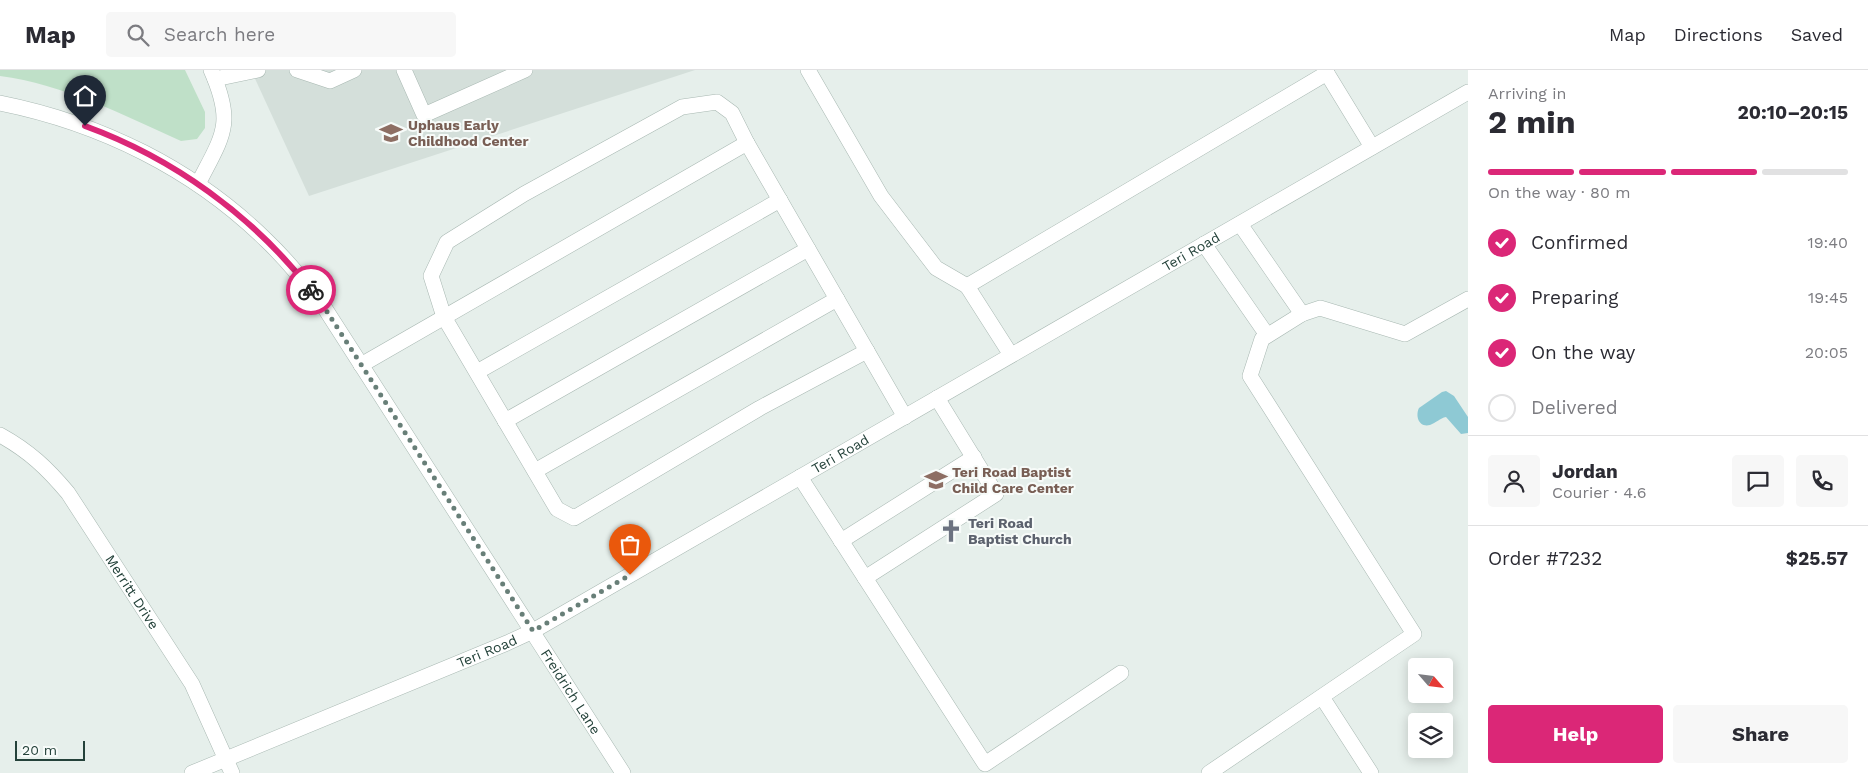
<!DOCTYPE html>
<meta charset="utf-8">
<style>
:root{--surface:#fff;--page:#f7f7f7;--text:#2b2b33;--muted:#7c7c81;--line:#e1e1e2;--accent:#db2777}
body{margin:0;font-family:"Work Sans",sans-serif;background:var(--page);color:var(--text);height:100vh;display:flex;flex-direction:column;font-size:19px;white-space:nowrap}
*{box-sizing:border-box;margin:0}
p{font-size:16px;color:var(--muted)}
.icon{flex:none;width:28px;height:28px;fill:none;stroke:currentColor;stroke-width:2;stroke-linecap:round;stroke-linejoin:round}
.map{position:relative;flex:1;overflow:hidden}
.side{display:flex;flex-direction:column;background:var(--surface);width:400px}
.side>*{flex:none}
.needle{width:32px;rotate:118deg}
.buttons{position:absolute;left:1408px;top:588px;display:grid;gap:10px}
.buttons a{display:grid;place-items:center;width:45px;height:45px;border-radius:5px;background:var(--surface);box-shadow:0 2px 12px #0003;font-size:25px}
.scale{position:absolute;left:15px;bottom:12px;width:70px;box-sizing:border-box;padding-left:5px;border:2px solid #24423a;border-top:0;font-size:14px;line-height:18px;white-space:nowrap;color:#24423a;-webkit-text-stroke:4px #f7fbf9;paint-order:stroke}
.pin{position:absolute;display:grid;place-items:center;width:42px;height:42px;color:#fff;margin:-51px -21px;border-radius:50% 50% 50% 0;rotate:-45deg;box-shadow:0 0 5px #0007}
.pin .icon{rotate:45deg}
.courier{position:absolute;display:grid;place-items:center;width:50px;height:50px;margin:-25px;border:4px solid #db2777;border-radius:50%;background:#fff;color:#222;box-shadow:0 1px 6px #0007}
.overview em{font-style:normal;font-weight:700}
.overview div{display:flex;flex-direction:column-reverse}
.overview{display:flex;align-items:center;justify-content:space-between;height:85px;padding:0 20px}
h1{font-size:32px;font-weight:700;line-height:38px}
.bar{display:grid;grid-template-columns:repeat(4,1fr);gap:8px 5px;align-content:center;height:60px;padding:0 20px}
.bar i{height:6px;border-radius:4px;background:var(--line)}
.bar .active{background:var(--accent)}
.bar p{grid-column:span 4}
.line{display:flex;align-items:center;gap:12px;padding:0 20px;border-top:1px solid var(--line)}
.line div{flex:1}
.round{display:grid;place-items:center;flex:none;width:52px;height:52px;border-radius:5px;background:var(--page)}
ol{padding:0 20px;list-style:none}
li{display:flex;align-items:center;gap:15px;height:55px}
li p{margin-inline-start:auto}
li .icon{padding:5px;border-radius:50%;background:var(--accent);color:#fff;stroke-width:4}
li:last-child{color:var(--muted)}
li i{width:28px;height:28px;border:2px solid var(--line);border-radius:50%}
.primary-button{display:flex;gap:10px;margin-top:auto;padding:10px 20px}
.primary-button a{flex:1;height:58px;border-radius:5px;background:var(--accent);color:#fff;font-size:20px;font-weight:700;line-height:58px;text-align:center}
.primary-button a+a{background:var(--page);color:var(--text)}
header{display:flex;align-items:center;gap:30px;box-sizing:border-box;height:70px;padding:0 25px;background:var(--surface);border-bottom:1px solid var(--line)}
header strong{font-size:24px}
nav{display:flex;gap:28px;margin-inline-start:auto;font-size:18px}
.search{width:350px;height:45px;background:var(--page);display:flex;align-items:center;gap:12px;box-sizing:border-box;padding:0 18px;border-radius:5px;color:var(--muted);font-size:19px}
main{display:flex;flex:1;min-height:0}
.map>svg:first-child{display:block}
.built{fill:#d4dfda}
.green{fill:#bfe0c8}
.water{fill:#8ec9d4}
.lines{fill:none;stroke-linecap:round;stroke-linejoin:round}
.minor-casing{stroke:#a8b8b2;stroke-width:16}
.minor{stroke:#fff;stroke-width:15}
.done{stroke:#687f78;stroke-width:5;stroke-dasharray:0 9}
.route{stroke:#db2777;stroke-width:6}
.labels{text-anchor:middle;stroke-width:4;stroke-linejoin:round;paint-order:stroke}
.education-label{font-size:14px;font-weight:bold;fill:#785e54;stroke:#f7fbf9;text-anchor:start}
.street-label{font-size:14px;fill:#24423a;stroke:#f7fbf9}
.worship-label{font-size:14px;font-weight:bold;fill:#5b616d;stroke:#f7fbf9;text-anchor:start}
</style>
<header>
<strong>Map</strong>
<div class="search"><svg class="icon" aria-label="search" viewBox="0 0 24 24"><circle cx="10" cy="10" r="6"/><path d="M15 15l6 6"/></svg>Search here</div>
<nav><a>Map</a><a>Directions</a><a>Saved</a></nav>
</header>
<main>
<div class="map">
<svg width="1468" height="703" viewBox="0 0 1468 703">
<rect width="100%" height="100%" fill="#e6efeb"/>
<polygon class="built" points="251,0 695,0 309,126"/>
<path class="green" d="M0 0H185L205 42V58L197 69 181 71C123 45 63 14 0 6Z"/>
<path class="water" d="M1446 321 1454 326 1468 347V363L1461 364 1446 347C1440 348 1436 353 1430 355 1419 358 1415 346 1419 338L1442 322Z"/>
<g class="lines">
<defs>
<g id="minor">
<polyline points="297,0 330,11 354,0"/>
<polyline points="404,0 424,45 525,0"/>
<polyline points="808,0 881,126 936,198 967,216"/>
<polyline points="1325,0 1372,77"/>
<polyline points="215,9 258,0"/>
<path id="s1" d="M0 33C100 53 194 99 267 171 288 191 306 214 324 237L623 703"/>
<polyline points="747,73 732,43 717,32 682,37 524,124 447,172 431,206 444,247 557,439 574,448 760,338 867,281"/>
<path d="M198 114C223 65 235 54 211 0"/>
<polyline points="1240,154 1302,244"/>
<polyline points="1204,174 1267,265"/>
<polyline points="1011,285 967,216 1327,3"/>
<polyline points="361,295 747,73 905,347"/>
<polyline points="477,302 780,130"/>
<polyline points="505,351 808,179"/>
<path id="s2" d="M0 365C29 381 47 398 68 423L192 614 232 703"/>
<polyline points="535,401 837,229"/>
<polyline points="800,407 985,694 1121,603"/>
<polyline points="841,471 974,387"/>
<polyline points="865,508 996,424 937,328"/>
<polyline points="1322,627 1371,703"/>
<path id="s3" d="M192 703 507 573 533 561 1468 22"/>
<polyline points="1209,703 1414,564 1250,306 1262,269 1302,244 1320,238 1405,264 1468,229"/>
</g>
</defs>
<use href="#minor" class="minor-casing"/>
<use href="#minor" class="minor"/>
</g>
<g class="lines">
<polyline class="done" points="311,220 324,237 533,561 630,505"/>
<path class="route" d="M85 56C173 88 252 145 311 220"/>
</g>
<defs>
<symbol id="school-bare" viewBox="-9 -9 18 18"><path d="M0-5L7-2L0 1L-7-2ZM-4 1L0 2.5L4 1V4Q0 6-4 4Z" fill="#8d6e63" stroke="#f7fbf9" stroke-width="2.5" paint-order="stroke"/></symbol>
<symbol id="church-bare" viewBox="-9 -9 18 18"><path d="M-1.2-6h2.4v3.5h3.3v2.4h-3.3V6h-2.4V-.1h-3.3v-2.4h3.3Z" fill="#6b7280" stroke="#f7fbf9" stroke-width="2.5" paint-order="stroke"/></symbol>
</defs>
<g fill-rule="evenodd">
<use href="#school-bare" x="375" y="47" width="32" height="32"/>
<use href="#school-bare" x="920" y="394" width="32" height="32"/>
<use href="#church-bare" x="935" y="445" width="32" height="32"/>
</g>
<g class="labels">
<g class="education-label">
<text x="408" y="60">Uphaus Early<tspan x="408" dy="16">Childhood Center</tspan></text>
<text x="952" y="407">Teri Road Baptist<tspan x="952" dy="16">Child Care Center</tspan></text>
</g>
<g class="street-label">
<text dy="5" stroke="none"><textPath href="#s3" startOffset="1129">Teri Road</textPath></text>
<text dy="5" stroke="none"><textPath href="#s3" startOffset="724">Teri Road</textPath></text>
<text dy="5" stroke="none"><textPath href="#s2" startOffset="208">Merritt Drive</textPath></text>
<text dy="5" stroke="none"><textPath href="#s3" startOffset="319">Teri Road</textPath></text>
<text dy="5" stroke="none"><textPath href="#s1" startOffset="849">Freidrich Lane</textPath></text>
</g>
<g class="worship-label">
<text x="968" y="458">Teri Road<tspan x="968" dy="16">Baptist Church</tspan></text>
</g>
</g>
</svg>
<div class="buttons">
<a><svg class="needle" viewBox="-14 -14 28 28"><path d="M0-13l5 13h-10z" fill="#e53935"/><path d="M0 13l5-13h-10z" fill="#7c7c81"/></svg></a>
<a><svg class="icon" aria-label="layers" viewBox="0 0 24 24"><path d="M12 4l9 5-9 5-9-5zM3 14l9 5 9-5"/></svg></a>
</div>
<div class="scale">20 m</div>
<div class="pin" style="left:630px;top:505px;background:#ea580c"><svg class="icon" aria-label="bag" viewBox="0 0 24 24"><path d="M5 8h14l-1 12H6zM9 8a3 3 0 0 1 6 0"/></svg></div>
<div class="pin" style="left:85px;top:56px;background:#1f2937"><svg class="icon" aria-label="home" viewBox="0 0 24 24"><path d="M3 11l9-7 9 7M6 9v11h12V9"/></svg></div>
<div class="courier" style="left:311px;top:220px"><svg class="icon" aria-label="bike" viewBox="0 0 24 24"><circle cx="6" cy="16" r="4"/><circle cx="18" cy="16" r="4"/><path d="M6 16l4-8h5l3 8M10 8l3 8H6M13 5h3"/></svg></div>
</div>
<section class="side">
<div class="overview"><div><h1>2 min</h1><p>Arriving in</p></div><em>20:10–20:15</em></div>
<div class="bar"><i class="active"></i><i class="active"></i><i class="active"></i><i></i><p>On the way · 80 m</p></div>
<ol>
<li><svg class="icon" aria-label="check" viewBox="0 0 24 24"><path d="M5 12l5 5 9-10"/></svg>Confirmed<p>19:40</p></li>
<li><svg class="icon" aria-label="check" viewBox="0 0 24 24"><path d="M5 12l5 5 9-10"/></svg>Preparing<p>19:45</p></li>
<li><svg class="icon" aria-label="check" viewBox="0 0 24 24"><path d="M5 12l5 5 9-10"/></svg>On the way<p>20:05</p></li>
<li><i></i>Delivered</li>
</ol>
<div class="line" style="height:90px"><a class="round"><svg class="icon" aria-label="person" viewBox="0 0 24 24"><circle cx="12" cy="8" r="4"/><path d="M4 21q1-7 8-7t8 7"/></svg></a><div><b>Jordan</b><p>Courier · 4.6</p></div><a class="round"><svg class="icon" aria-label="chat" viewBox="0 0 24 24"><path d="M4 5h16v11H9l-5 4z"/></svg></a><a class="round"><svg class="icon" aria-label="phone" viewBox="0 0 24 24"><path d="M5 4h4l2 5-3 2q2 4 5 5l2-3 5 2v4C11 20 4 13 5 4z"/></svg></a></div>
<div class="line" style="height:65px"><div>Order #7232</div><b>$25.57</b></div>
<div class="primary-button"><a>Help</a><a>Share</a></div>
</section>
</main>
